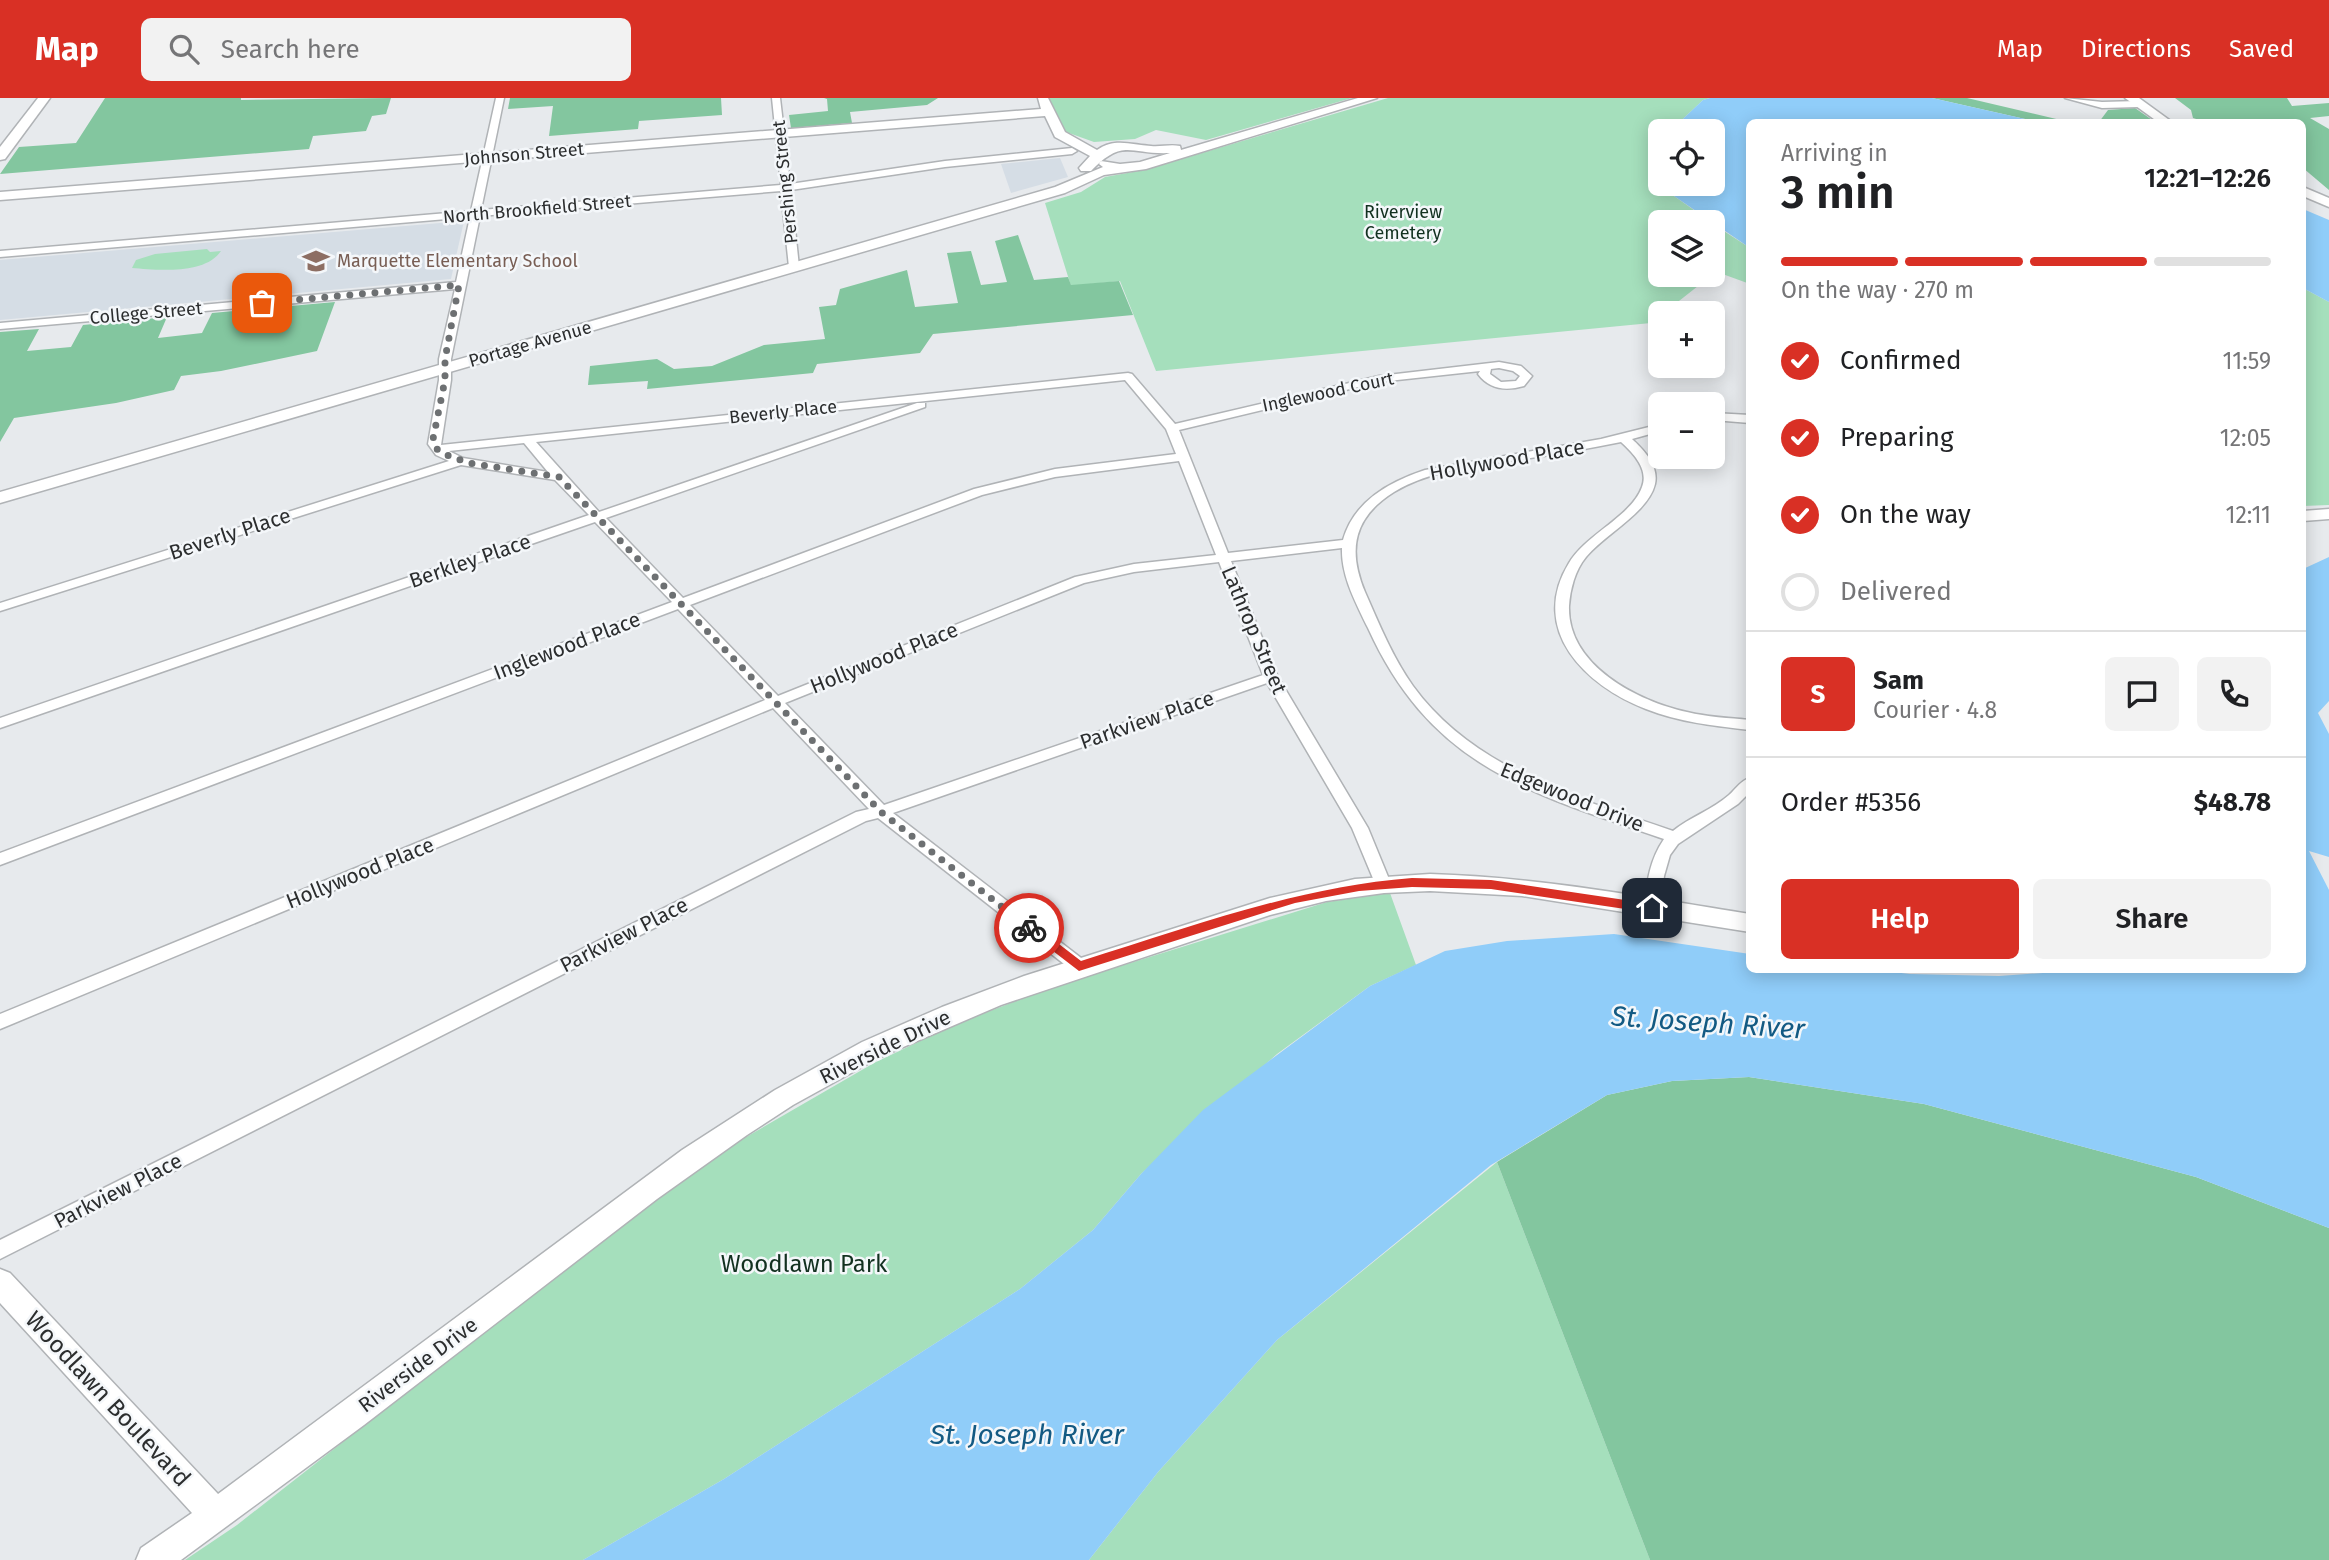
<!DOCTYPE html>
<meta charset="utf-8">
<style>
:root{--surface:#fff;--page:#f2f2f2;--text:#202124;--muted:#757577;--line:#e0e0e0;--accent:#d93025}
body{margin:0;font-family:"Fira Sans",sans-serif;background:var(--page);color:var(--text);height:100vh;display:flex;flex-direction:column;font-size:26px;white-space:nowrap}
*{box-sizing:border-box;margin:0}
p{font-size:23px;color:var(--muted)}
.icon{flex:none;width:38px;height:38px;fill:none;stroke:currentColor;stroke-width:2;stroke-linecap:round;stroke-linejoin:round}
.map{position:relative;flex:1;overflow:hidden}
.side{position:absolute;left:1746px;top:21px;width:560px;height:854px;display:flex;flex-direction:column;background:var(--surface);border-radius:10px;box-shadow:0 4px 18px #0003}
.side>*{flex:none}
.buttons{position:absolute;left:1648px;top:21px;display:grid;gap:14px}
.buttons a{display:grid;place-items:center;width:77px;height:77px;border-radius:10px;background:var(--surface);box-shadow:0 4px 18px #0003;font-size:35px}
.pin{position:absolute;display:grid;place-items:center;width:60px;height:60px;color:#fff;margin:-30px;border-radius:14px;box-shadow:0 4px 10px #0006}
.courier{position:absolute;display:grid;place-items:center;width:70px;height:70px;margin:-35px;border:5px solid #d93025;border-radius:50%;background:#fff;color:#222;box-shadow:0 2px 9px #0007}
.headline em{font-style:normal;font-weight:600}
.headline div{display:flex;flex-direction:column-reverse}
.headline{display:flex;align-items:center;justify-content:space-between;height:119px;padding:0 35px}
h1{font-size:46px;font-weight:600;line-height:52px}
.bar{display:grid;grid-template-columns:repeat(4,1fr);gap:10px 7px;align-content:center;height:84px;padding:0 35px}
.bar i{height:9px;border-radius:5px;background:var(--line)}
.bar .current{background:var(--accent)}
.bar p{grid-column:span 4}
.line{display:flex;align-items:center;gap:18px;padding:0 35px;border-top:2px solid var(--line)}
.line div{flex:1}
.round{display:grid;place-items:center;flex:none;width:74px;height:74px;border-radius:10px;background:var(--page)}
ol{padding:0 35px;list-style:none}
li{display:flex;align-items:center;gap:21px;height:77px}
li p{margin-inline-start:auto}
li .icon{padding:7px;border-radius:50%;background:var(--accent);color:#fff;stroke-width:4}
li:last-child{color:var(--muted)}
li i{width:38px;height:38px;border:4px solid var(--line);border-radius:50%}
.cta{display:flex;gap:14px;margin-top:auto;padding:14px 35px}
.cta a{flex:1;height:80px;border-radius:10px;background:var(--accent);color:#fff;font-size:28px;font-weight:600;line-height:80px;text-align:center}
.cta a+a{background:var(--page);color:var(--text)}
header{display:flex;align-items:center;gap:42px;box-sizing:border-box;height:98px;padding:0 35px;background:var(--accent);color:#fff}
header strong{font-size:33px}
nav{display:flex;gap:38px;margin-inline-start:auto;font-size:24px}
.search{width:490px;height:63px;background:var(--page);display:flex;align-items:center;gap:18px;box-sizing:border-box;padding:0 24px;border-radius:10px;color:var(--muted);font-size:26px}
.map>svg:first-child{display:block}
.built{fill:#d5dde5}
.green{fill:#a5dfbc}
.forest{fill:#83c69f}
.water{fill:#90cdf9}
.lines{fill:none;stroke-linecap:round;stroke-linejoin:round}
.street-casing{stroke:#b0b3b6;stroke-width:3}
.secondary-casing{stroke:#b0b3b6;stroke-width:3}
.street{fill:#fff;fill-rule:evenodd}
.secondary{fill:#fff;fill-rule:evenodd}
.route{fill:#d93025}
.done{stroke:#6d7072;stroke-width:7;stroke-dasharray:0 12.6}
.labels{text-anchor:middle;stroke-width:5;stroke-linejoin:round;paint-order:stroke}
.far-street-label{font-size:18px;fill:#2c2e2f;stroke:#f4f7fa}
.far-park-label{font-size:18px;fill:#123120;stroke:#f4f7fa}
.far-education-label{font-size:18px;fill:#785e54;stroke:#f4f7fa;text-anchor:start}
.street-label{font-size:21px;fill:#2c2e2f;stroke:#f4f7fa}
.near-park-label{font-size:24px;fill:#123120;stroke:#f4f7fa}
.near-street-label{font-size:24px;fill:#2c2e2f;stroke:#f4f7fa}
.near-water-label{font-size:28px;font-style:italic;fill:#135a83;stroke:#f4f7fa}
</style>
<header>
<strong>Map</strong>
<div class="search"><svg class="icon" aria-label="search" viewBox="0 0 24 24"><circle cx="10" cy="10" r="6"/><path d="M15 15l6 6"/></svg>Search here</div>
<nav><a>Map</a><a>Directions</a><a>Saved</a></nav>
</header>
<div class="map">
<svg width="2329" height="1462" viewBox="0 0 2329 1462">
<rect width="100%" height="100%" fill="#e7eaed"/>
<g class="built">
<polygon points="1060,60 1068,79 1011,95 1001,66"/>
<polygon points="464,123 451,181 0,222 0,162"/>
</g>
<g class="green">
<polygon points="1049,0 1352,0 1206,42 1156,32 1135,41 1094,44 1066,34 1061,27"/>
<polygon points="1388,0 1710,0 1703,2 1670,33 1661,33 1661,86 1669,86 1674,98 1711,124 1661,124 1661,177 1712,177 1651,225 1156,273 1120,183 1071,188 1045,105 1081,94 1105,79 1144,72"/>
<polygon points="1713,126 1750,150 1750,186 1717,174 1713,176"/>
<path d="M207 151 210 154 221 153C205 177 157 172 132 170L136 162 155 156Z"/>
<polygon points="2303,190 2329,204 2329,407 2303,408"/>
<polygon points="1390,795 1416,867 1370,888 1277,956 1141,1076 1093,1132 1020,1191 724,1381 583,1462 185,1462 237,1427 608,1136 734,1046 874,965 956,926 1053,889 1327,804"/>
<polygon points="1497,1064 1650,1462 1089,1462 1158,1374 1277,1242"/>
</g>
<g class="forest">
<polygon points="105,0 241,0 241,2 391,0 386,16 372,18 366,33 313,38 309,51 0,76 19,49 76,45"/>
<polygon points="510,0 721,0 722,17 639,23 638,31 549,38 553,8 508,11"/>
<polygon points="824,0 938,0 927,7 850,14 852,25 791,30 789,17 828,13 827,1"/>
<polygon points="1932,0 1967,0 2069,24 2039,24"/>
<polygon points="2175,0 2287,0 2292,8 2329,5 2329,18 2310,20 2329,31 2329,92 2303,70 2303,24 2206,24 2193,20 2191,12"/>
<polygon points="2135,10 2155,24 2099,24 2108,12"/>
<polygon points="1018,137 1034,182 1068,179 1071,187 1119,183 1133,217 933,236 920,255 817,266 813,275 647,291 648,283 588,287 590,268 657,261 674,271 712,268 764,247 825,241 819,209 836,207 840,191 907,172 915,209 958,205 947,155 971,153 981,187 1007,184 995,143"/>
<polygon points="335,204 317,253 221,273 181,278 174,292 116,305 14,320 0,344 0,234 39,231 27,253 71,249 83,227 167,219 158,240 202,235 212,215"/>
<polygon points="1749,979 1924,1006 2196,1079 2329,1130 2329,1462 1650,1462 1497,1064 1607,997 1672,983"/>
</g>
<g class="water">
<polygon points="1710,0 1932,0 2039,24 1750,24 1750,150 1674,98 1669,86 1713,86 1713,33 1670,33 1703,2"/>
<polygon points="2303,111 2329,122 2329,204 2303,190"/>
<polygon points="2329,459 2329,603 2318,615 2329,636 2329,759 2309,753 2329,792 2329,1130 2196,1079 1924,1006 1749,979 1672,983 1607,997 1491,1067 1277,1242 1158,1374 1089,1462 583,1462 724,1381 1020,1191 1093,1132 1141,1076 1203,1012 1370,888 1445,853 1507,843 1614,836 1750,856 1750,872 1875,872 1910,876 1999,878 2087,872 2303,872 2303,471"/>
</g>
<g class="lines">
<defs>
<g id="street">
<path d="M496 0H504L481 112 781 87 772 0H780L790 86 945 63 1072 50 1077 53 1072 56 945 69 791 92 799 169 794 172 789 169 781 93 480 118 451 261V282L441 347 1128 275 1132 276 1175 326 1379 278 1499 264 1521 268 1532 278 1524 288C1506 293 1490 292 1478 276L1480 273 1379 284 1179 332 1228 455 1343 442C1354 403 1389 384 1425 372L1601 341 1661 326V333L1632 341C1644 352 1659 368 1655 386 1648 415 1605 436 1586 459 1575 472 1570 492 1569 508 1567 567 1637 603 1687 614 1707 619 1729 620 1750 622V632C1714 628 1679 624 1646 611 1586 588 1528 532 1569 465 1586 436 1631 419 1642 389 1649 371 1633 355 1621 344 1586 351 1552 357 1517 362 1476 368 1430 372 1394 394 1354 419 1347 451 1365 494 1379 526 1393 560 1413 588 1474 672 1580 701 1673 733 1690 719 1712 712 1729 697 1736 691 1741 682 1750 680V694L1738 706 1678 746 1670 757 1664 778 1660 810 1658 814H1646L1644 810C1647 785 1649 763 1664 741 1530 695 1431 669 1368 530 1356 505 1341 478 1342 450L1231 463 1278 579 1368 730 1391 786 1389 790H1377L1352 730 1267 585 893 715 1085 863 1088 868 1085 873H1073L878 720 866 723 0 1161V1142L856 714 869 711 773 610 0 931V916L765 602 678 511 0 767V755L672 504 595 424 0 630V620L589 417 555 382 461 367 0 513V505L449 363 436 357 428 346 439 282V261L455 191 0 231V225L456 184 470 119 0 159V153L471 113ZM1499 270 1513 273 1520 278 1516 283 1501 284 1490 276 1491 271ZM1125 282 1166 331 1176 356 1055 371 974 391 683 500 606 420 925 309V305H917L599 414 536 344ZM524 345 548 374 463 360 449 353ZM1179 363 1216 457 1134 466 1075 479 778 598 690 507 982 397 1055 379ZM1219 464 1263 577 884 707 785 605 1084 485 1134 474Z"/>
<polygon points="2065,0 2102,4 2139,3 2143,6 2139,9 2102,10"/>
<polygon points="1713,315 1750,317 1750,325 1713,322"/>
</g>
<g id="secondary">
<polygon points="38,0 50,0 5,61 0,62 0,49"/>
<path d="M1038 0H1048L1065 34 1097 52C1115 39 1132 47 1151 48 1161 49 1170 46 1180 48L1181 52 1358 0H1377L1146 71 1104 77 1065 95 0 405V394L1055 89 1103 69 1099 66 1101 63 1120 66 1140 64 1170 55C1129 57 1124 39 1091 73H1081L1079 70 1090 58 1055 39 1045 18 0 102V94L1041 11Z"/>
<polygon points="2125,0 2139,0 2172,24 2158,24"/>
<polygon points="2303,89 2329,100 2329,109 2303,98"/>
<polygon points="2329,411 2329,421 2303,423 2303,413"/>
<path d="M1430 776C1538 779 1643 799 1750 816V834L1522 798 1430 793 1384 795 1326 803 1270 817 1001 907 880 959 793 1007 747 1037 657 1101 364 1327 181 1462H136L141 1450 192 1415 0 1205V1171L10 1175 218 1396 682 1052 775 992 862 944 942 909 1024 878 1270 800 1355 781Z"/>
</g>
</defs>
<use href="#street" class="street-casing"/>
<use href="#secondary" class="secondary-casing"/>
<use href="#street" class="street"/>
<use href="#secondary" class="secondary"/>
</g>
<path class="route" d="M1412 780 1491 782 1652 806 1658 810 1652 815 1491 791 1412 789 1359 793 1295 805 1079 873 1023 830 1025 826H1033L1081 863C1191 829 1296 789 1412 780Z"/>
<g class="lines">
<polyline class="done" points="262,205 459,187 445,261 445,282 433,341 437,351 449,358 469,365 559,379 881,714 1029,830"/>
</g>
<defs>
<symbol id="school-bare" viewBox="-9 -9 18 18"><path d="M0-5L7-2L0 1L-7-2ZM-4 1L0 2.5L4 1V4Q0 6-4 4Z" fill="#8d6e63" stroke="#f4f7fa" stroke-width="2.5" paint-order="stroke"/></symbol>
</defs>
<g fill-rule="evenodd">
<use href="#school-bare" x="297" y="144" width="38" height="38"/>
</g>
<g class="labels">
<g class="far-street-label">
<text transform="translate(524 56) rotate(-5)" y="6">Johnson Street</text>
<text transform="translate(785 84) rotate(-96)" y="6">Pershing Street</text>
<text transform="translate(537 111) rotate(-5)" y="6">North Brookfield Street</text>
<text transform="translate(146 215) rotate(-5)" y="6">College Street</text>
<text transform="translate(530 246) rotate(-16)" y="6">Portage Avenue</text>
<text transform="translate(1328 294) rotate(-12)" y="6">Inglewood Court</text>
<text transform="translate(783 314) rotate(-6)" y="6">Beverly Place</text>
</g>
<g class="far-park-label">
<text x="1403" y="120">Riverview<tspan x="1403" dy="21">Cemetery</tspan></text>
</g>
<g class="far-education-label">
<text x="337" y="169">Marquette Elementary School</text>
</g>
<g class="street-label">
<text transform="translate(1507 362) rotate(-10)" y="7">Hollywood Place</text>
<text transform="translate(230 436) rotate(-18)" y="7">Beverly Place</text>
<text transform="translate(470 463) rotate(-19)" y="7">Berkley Place</text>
<text transform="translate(1254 532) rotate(67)" y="7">Lathrop Street</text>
<text transform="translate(567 548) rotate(-21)" y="7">Inglewood Place</text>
<text transform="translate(884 560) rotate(-22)" y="7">Hollywood Place</text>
<text transform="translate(1147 622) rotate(-19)" y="7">Parkview Place</text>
<text transform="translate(1572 699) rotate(22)" y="7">Edgewood Drive</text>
<text transform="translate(360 775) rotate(-22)" y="7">Hollywood Place</text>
<text transform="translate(624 837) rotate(-27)" y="7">Parkview Place</text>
<text transform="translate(885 949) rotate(-26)" y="7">Riverside Drive</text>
<text transform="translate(118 1093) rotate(-27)" y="7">Parkview Place</text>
<text transform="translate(418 1267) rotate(-37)" y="7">Riverside Drive</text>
</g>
<g class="near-park-label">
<text x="804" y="1174">Woodlawn Park</text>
</g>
<g class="near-street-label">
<text transform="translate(108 1301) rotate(47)" y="8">Woodlawn Boulevard</text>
</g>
<g class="near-water-label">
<text transform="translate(1708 924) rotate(4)" y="10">St. Joseph River</text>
<text x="1027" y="1346">St. Joseph River</text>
</g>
</g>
</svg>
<div class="buttons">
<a><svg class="icon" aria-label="locate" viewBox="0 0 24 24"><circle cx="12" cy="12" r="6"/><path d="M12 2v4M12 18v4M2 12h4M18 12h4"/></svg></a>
<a><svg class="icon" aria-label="layers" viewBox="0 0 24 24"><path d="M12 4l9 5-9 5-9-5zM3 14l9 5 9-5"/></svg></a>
<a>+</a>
<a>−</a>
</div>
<div class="pin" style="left:262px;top:205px;background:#ea580c"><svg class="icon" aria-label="bag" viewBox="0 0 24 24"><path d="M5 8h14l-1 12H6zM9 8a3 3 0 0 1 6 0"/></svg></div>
<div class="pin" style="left:1652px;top:810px;background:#1f2937"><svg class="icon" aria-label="home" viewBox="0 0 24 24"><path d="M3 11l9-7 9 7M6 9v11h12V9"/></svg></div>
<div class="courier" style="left:1029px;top:830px"><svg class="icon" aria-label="bike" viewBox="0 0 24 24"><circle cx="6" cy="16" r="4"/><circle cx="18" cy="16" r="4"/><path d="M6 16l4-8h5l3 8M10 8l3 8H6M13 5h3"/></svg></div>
<section class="side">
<div class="headline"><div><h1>3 min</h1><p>Arriving in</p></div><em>12:21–12:26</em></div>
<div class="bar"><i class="current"></i><i class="current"></i><i class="current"></i><i></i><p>On the way · 270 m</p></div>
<ol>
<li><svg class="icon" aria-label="check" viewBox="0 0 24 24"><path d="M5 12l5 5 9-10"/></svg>Confirmed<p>11:59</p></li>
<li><svg class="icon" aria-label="check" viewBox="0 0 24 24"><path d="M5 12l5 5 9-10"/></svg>Preparing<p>12:05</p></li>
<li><svg class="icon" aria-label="check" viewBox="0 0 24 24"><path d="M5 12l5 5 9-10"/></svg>On the way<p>12:11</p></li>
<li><i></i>Delivered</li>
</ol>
<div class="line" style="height:126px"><b class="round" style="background:var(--accent);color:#fff">S</b><div><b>Sam</b><p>Courier · 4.8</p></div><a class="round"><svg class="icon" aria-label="chat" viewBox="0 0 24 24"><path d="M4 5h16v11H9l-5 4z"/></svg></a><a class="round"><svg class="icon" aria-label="phone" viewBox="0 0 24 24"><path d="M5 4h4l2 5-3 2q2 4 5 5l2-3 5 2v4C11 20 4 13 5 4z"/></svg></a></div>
<div class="line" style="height:91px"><div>Order #5356</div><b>$48.78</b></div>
<div class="cta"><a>Help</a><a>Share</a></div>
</section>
</div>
